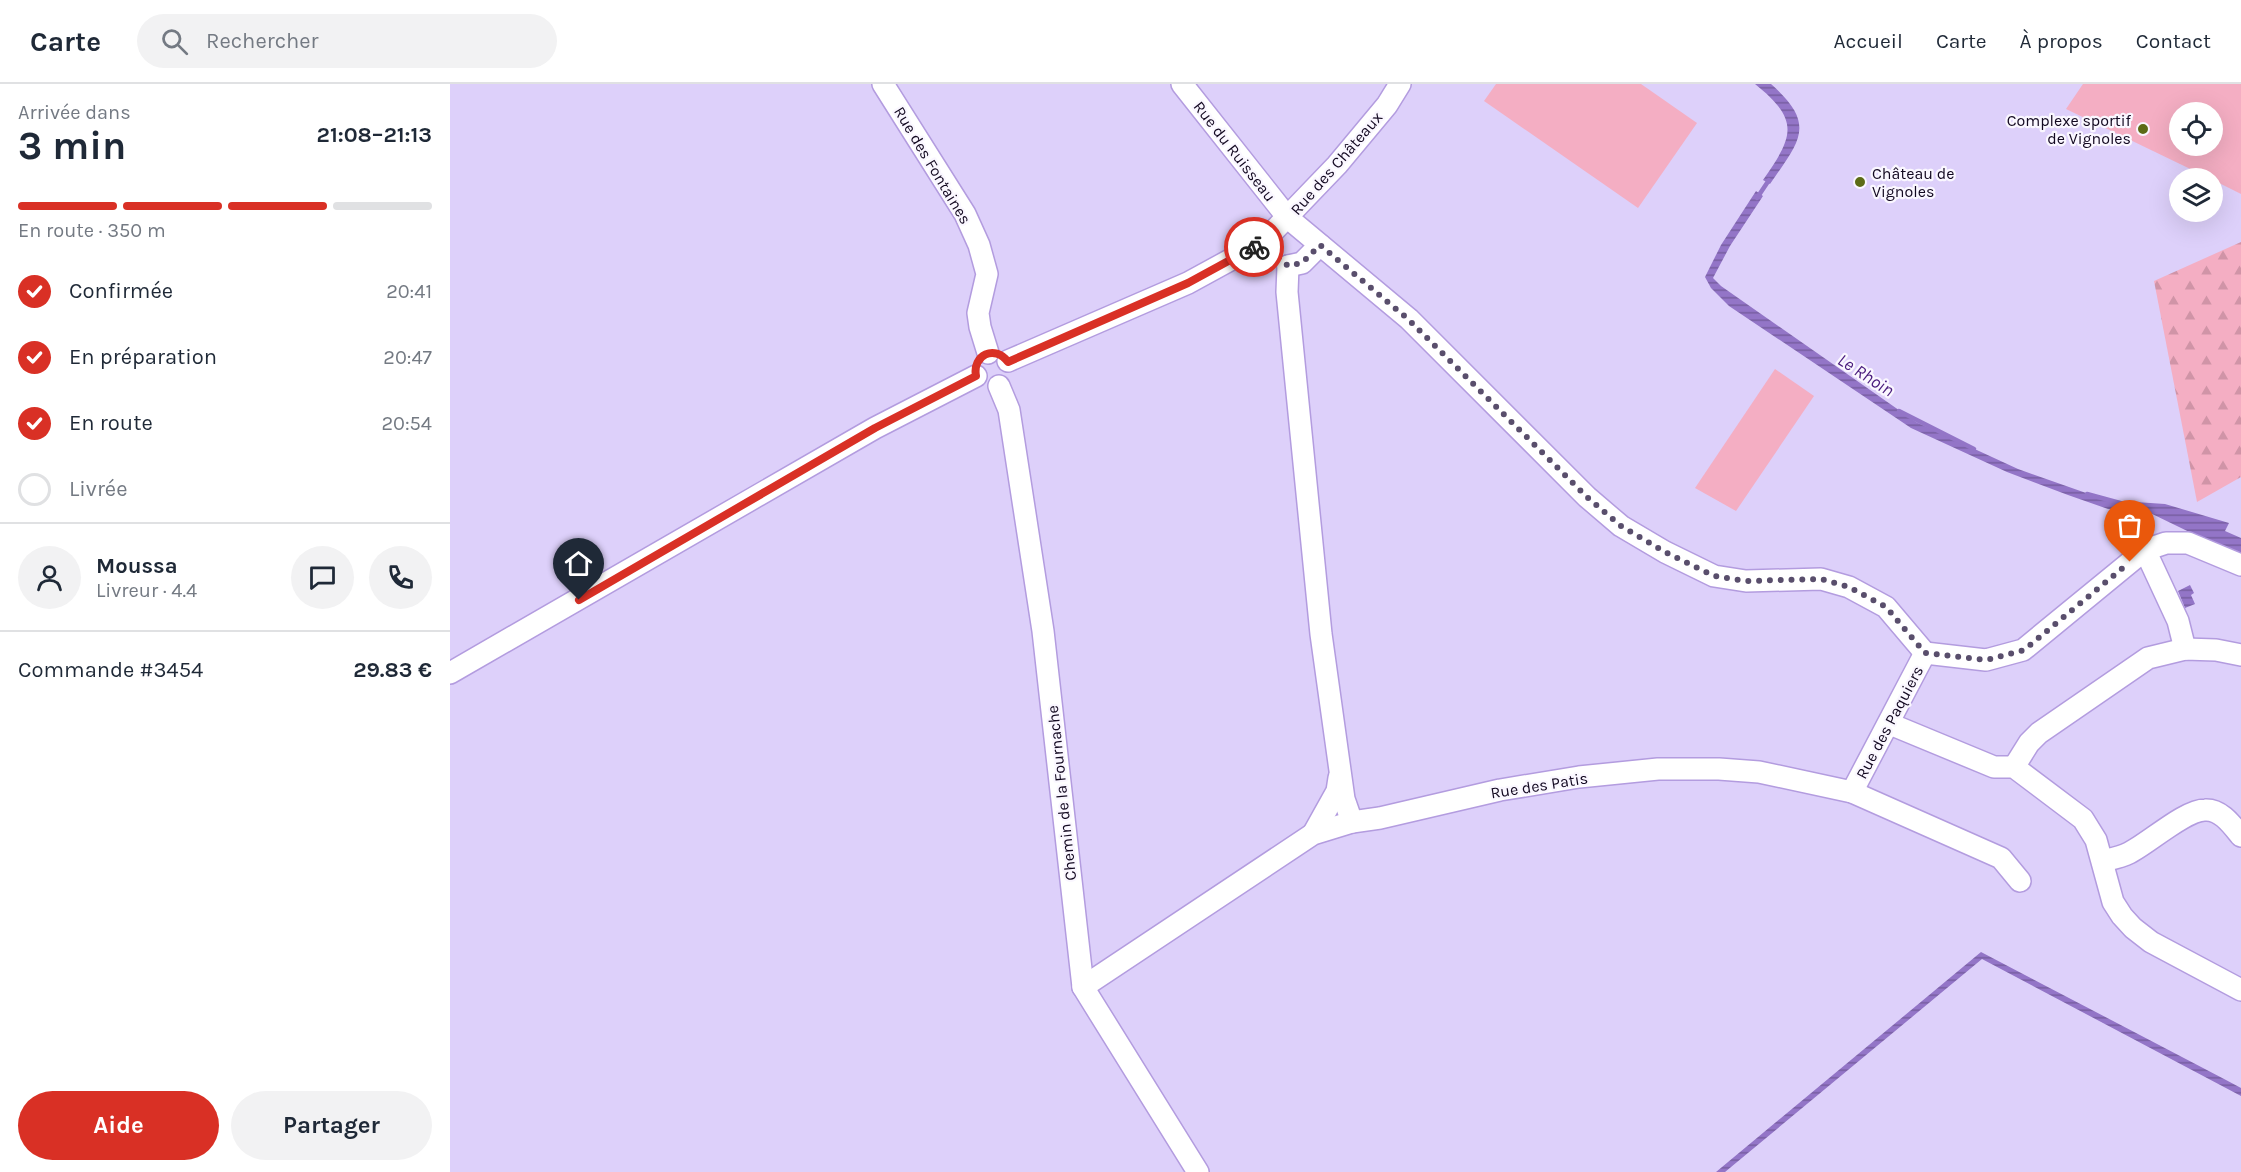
<!DOCTYPE html>
<html lang="fr">
<meta charset="utf-8">
<style>
:root{--surface:#fff;--page:#f2f2f3;--text:#1f2937;--muted:#747a83;--line:#e0e1e3;--accent:#d93025}
body{margin:0;font-family:Karla,sans-serif;background:var(--page);color:var(--text);height:100vh;display:flex;flex-direction:column;font-size:22px;white-space:nowrap}
*{box-sizing:border-box;margin:0}
p{font-size:20px;color:var(--muted)}
.icon{flex:none;width:33px;height:33px;fill:none;stroke:currentColor;stroke-width:2;stroke-linecap:round;stroke-linejoin:round}
.map{position:relative;flex:1;overflow:hidden}
.sheet{display:flex;flex-direction:column;background:var(--surface);width:450px}
.sheet>*{flex:none}
.fabs{position:absolute;left:1719px;top:18px;display:grid;gap:12px}
.fabs a{display:grid;place-items:center;width:54px;height:54px;border-radius:50%;background:var(--surface);box-shadow:0 6px 24px #0002;font-size:30px}
.pin{position:absolute;display:grid;place-items:center;width:51px;height:51px;color:#fff;margin:-62px -26px;border-radius:50% 50% 50% 0;rotate:-45deg;box-shadow:0 0 6px #0007}
.pin .icon{rotate:45deg}
.courier{position:absolute;display:grid;place-items:center;width:60px;height:60px;margin:-30px;border:4px solid #d93025;border-radius:50%;background:#fff;color:#222;box-shadow:0 2px 8px #0007}
.head em{font-style:normal;font-weight:700}
.head div{display:flex;flex-direction:column-reverse}
.head{display:flex;align-items:center;justify-content:space-between;height:102px;padding:0 18px}
h1{font-size:39px;font-weight:700;line-height:45px}
.bar{display:grid;grid-template-columns:repeat(4,1fr);gap:9px 6px;align-content:center;height:72px;padding:0 18px}
.bar i{height:8px;border-radius:4px;background:var(--line)}
.bar .active{background:var(--accent)}
.bar p{grid-column:span 4}
.line{display:flex;align-items:center;gap:15px;padding:0 18px;border-top:2px solid var(--line)}
.line div{flex:1}
.round{display:grid;place-items:center;flex:none;width:63px;height:63px;border-radius:32px;background:var(--page)}
ol{padding:0 18px;list-style:none}
li{display:flex;align-items:center;gap:18px;height:66px}
li p{margin-inline-start:auto}
li .icon{padding:6px;border-radius:50%;background:var(--accent);color:#fff;stroke-width:4}
li:last-child{color:var(--muted)}
li i{width:33px;height:33px;border:3px solid var(--line);border-radius:50%}
.action{display:flex;gap:12px;margin-top:auto;padding:12px 18px}
.action a{flex:1;height:69px;border-radius:36px;background:var(--accent);color:#fff;font-size:24px;font-weight:700;line-height:69px;text-align:center}
.action a+a{background:var(--page);color:var(--text)}
header{display:flex;align-items:center;gap:36px;box-sizing:border-box;height:84px;padding:0 30px;background:var(--surface);border-bottom:2px solid var(--line)}
header strong{font-size:28px}
nav{display:flex;gap:33px;margin-inline-start:auto;font-size:21px}
.search{width:420px;height:54px;background:var(--page);display:flex;align-items:center;gap:15px;box-sizing:border-box;padding:0 21px;border-radius:33px;color:var(--muted);font-size:22px}
main{display:flex;flex:1;min-height:0}
.map>svg:first-child{display:block}
.forest{fill:url(#forest-firs)}
.green{fill:#f4aec3;fill-rule:evenodd}
.water{fill:url(#water-rules)}
.lines{fill:none;stroke-linecap:round;stroke-linejoin:round}
.stream{stroke:#9375c7;stroke-width:4.5}
.minor-casing{stroke:#b39cdf;stroke-width:24}
.minor{stroke:#fff;stroke-width:21}
.done{stroke:#594e6c;stroke-width:6;stroke-dasharray:0 10.8}
.route{stroke:#d93025;stroke-width:8}
.poi-dot{fill:#5c6b16;stroke:#faf7ff;stroke-width:2}
.labels{text-anchor:middle;stroke-width:4.5;stroke-linejoin:round;paint-order:stroke}
.poi-label{font-size:16px;fill:#120820;stroke:#faf7ff;text-anchor:end}
.street-label{font-size:16px;fill:#120820;stroke:#faf7ff}
.water-label{font-size:18px;font-style:italic;fill:#491b7d;stroke:#faf7ff}
</style>
<header>
<strong>Carte</strong>
<div class="search"><svg class="icon" aria-label="search" viewBox="0 0 24 24"><circle cx="10" cy="10" r="6"/><path d="M15 15l6 6"/></svg>Rechercher</div>
<nav><a>Accueil</a><a>Carte</a><a>À propos</a><a>Contact</a></nav>
</header>
<main>
<section class="sheet">
<div class="head"><div><h1>3 min</h1><p>Arrivée dans</p></div><em>21:08–21:13</em></div>
<div class="bar"><i class="active"></i><i class="active"></i><i class="active"></i><i></i><p>En route · 350 m</p></div>
<ol>
<li><svg class="icon" aria-label="check" viewBox="0 0 24 24"><path d="M5 12l5 5 9-10"/></svg>Confirmée<p>20:41</p></li>
<li><svg class="icon" aria-label="check" viewBox="0 0 24 24"><path d="M5 12l5 5 9-10"/></svg>En préparation<p>20:47</p></li>
<li><svg class="icon" aria-label="check" viewBox="0 0 24 24"><path d="M5 12l5 5 9-10"/></svg>En route<p>20:54</p></li>
<li><i></i>Livrée</li>
</ol>
<div class="line" style="height:108px"><a class="round"><svg class="icon" aria-label="person" viewBox="0 0 24 24"><circle cx="12" cy="8" r="4"/><path d="M4 21q1-7 8-7t8 7"/></svg></a><div><b>Moussa</b><p>Livreur · 4.4</p></div><a class="round"><svg class="icon" aria-label="chat" viewBox="0 0 24 24"><path d="M4 5h16v11H9l-5 4z"/></svg></a><a class="round"><svg class="icon" aria-label="phone" viewBox="0 0 24 24"><path d="M5 4h4l2 5-3 2q2 4 5 5l2-3 5 2v4C11 20 4 13 5 4z"/></svg></a></div>
<div class="line" style="height:78px"><div>Commande #3454</div><b>29.83 €</b></div>
<div class="action"><a>Aide</a><a>Partager</a></div>
</section>
<div class="map">
<svg width="1791" height="1088" viewBox="0 0 1791 1088">
<defs>
<pattern id="forest-firs" width="22" height="20" patternUnits="userSpaceOnUse" patternTransform="scale(1.5)"><rect width="22" height="20" fill="#f4aec3"/><path d="M5 1l3.5 6h-7zM16 11l3.5 6h-7z" fill="#d094a7"/></pattern>
<pattern id="water-rules" width="6" height="5" patternUnits="userSpaceOnUse" patternTransform="scale(1.5)"><rect width="6" height="5" fill="#9375c7"/><path d="M0 2.5h6" fill="none" stroke="#775ea1"/></pattern>
</defs>
<rect width="100%" height="100%" fill="#ddd0fa"/>
<polygon class="forest" points="1791,158 1791,393 1747,418 1704,197"/>
<g class="green">
<polygon points="1046,0 1191,0 1247,39 1188,124 1034,17"/>
<path d="M1633 0H1791V110L1763 96 1762 94H1759L1616 25ZM1730 28H1762V62H1730Z"/>
<polygon points="1325,285 1364,312 1286,427 1245,404"/>
</g>
<g class="water">
<path d="M1305 0H1321C1367 41 1350 56 1320 100L1313 96C1344 52 1350 36 1305 0Z"/>
<polygon points="1306,107 1313,112 1280,162 1263,194 1271,202 1466,338 1568,385 1656,416 1715,420 1779,439 1775,447 1791,454 1791,473 1696,427 1658,425 1618,411 1557,388 1461,344 1279,222 1261,204 1255,193 1271,161"/>
<polygon points="1740,501 1744,509 1741,511 1745,520 1735,524 1728,507"/>
<polygon points="1531,868 1776,996 1791,1004 1791,1012 1532,875 1275,1088 1266,1088"/>
</g>
<g class="lines">
<g class="stream">
<polyline points="1307,114 1319,96"/>
<polyline points="1449,327 1524,365"/>
<polyline points="1637,410 1670,419"/>
</g>
<defs>
<g id="minor">
<polyline points="433,0 515,130 529,161 537,190 528,229 530,243 538,269"/>
<polyline points="732,0 838,134 959,235 1137,413 1171,442 1215,468 1264,492 1296,497 1371,495 1399,503 1436,523 1475,569"/>
<polyline points="838,182 837,208 871,550 894,715 902,738"/>
<polyline points="838,182 852,179 870,161"/>
<polyline points="558,277 738,199 813,158 887,81 937,21 950,0"/>
<polyline points="549,302 559,326 593,547 633,903 748,1088"/>
<polyline points="1695,466 1728,537 1735,565"/>
<polyline points="1475,569 1536,576 1573,566 1695,466 1716,459 1738,459 1791,481"/>
<polyline points="0,589 425,344 526,292"/>
<polyline points="1440,640 1544,683 1564,683 1633,735 1646,756 1663,818 1672,832 1683,844 1701,858 1791,906"/>
<polyline points="1564,683 1579,659 1589,649 1698,574 1735,565 1766,566 1791,571"/>
<polyline points="1402,708 1475,569"/>
<polyline points="863,750 887,707 889,694"/>
<path d="M1653 777C1661 775 1671 773 1679 769 1699 759 1735 726 1755 726 1771 725 1782 741 1791 752"/>
<polyline points="633,903 863,750 902,738 930,734 1050,706 1129,693 1208,685 1269,685 1309,688 1402,708 1551,774 1570,797"/>
</g>
</defs>
<use href="#minor" class="minor-casing"/>
<use href="#minor" class="minor"/>
</g>
<g class="lines">
<polyline class="done" points="804,163 813,158 838,182 852,179 870,161 958,235 1137,413 1171,442 1215,468 1264,492 1296,497 1371,495 1399,503 1436,523 1475,569 1536,576 1574,566 1680,478"/>
<path class="route" d="M129 516 425 344 526 292C522 271 545 260 558 278L738 199 804 163"/>
</g>
<g class="poi-dot">
<circle cx="1693" cy="45" r="6"/>
<circle cx="1410" cy="98" r="6"/>
</g>
<g class="labels">
<g class="poi-label">
<text x="1681" y="42">Complexe sportif<tspan x="1681" dy="18">de Vignoles</tspan></text>
<text x="1422" y="95" text-anchor="start">Château de<tspan x="1422" dy="18">Vignoles</tspan></text>
</g>
<g class="street-label">
<text transform="translate(785 67) rotate(52)" y="6">Rue du Ruisseau</text>
<text transform="translate(886 79) rotate(-49)" y="6">Rue des Châteaux</text>
<text transform="translate(483 81) rotate(59)" y="6">Rue des Fontaines</text>
<text transform="translate(1439 638) rotate(-62)" y="6">Rue des Paquiers</text>
<text transform="translate(1089 701) rotate(-9)" y="6">Rue des Patis</text>
<text transform="translate(611 709) rotate(-96)" y="6">Chemin de la Fournache</text>
</g>
<g class="water-label">
<text transform="translate(1416 291) rotate(33)" y="6">Le Rhoin</text>
</g>
</g>
</svg>
<div class="fabs">
<a><svg class="icon" aria-label="locate" viewBox="0 0 24 24"><circle cx="12" cy="12" r="6"/><path d="M12 2v4M12 18v4M2 12h4M18 12h4"/></svg></a>
<a><svg class="icon" aria-label="layers" viewBox="0 0 24 24"><path d="M12 4l9 5-9 5-9-5zM3 14l9 5 9-5"/></svg></a>
</div>
<div class="pin" style="left:1680px;top:478px;background:#ea580c"><svg class="icon" aria-label="bag" viewBox="0 0 24 24"><path d="M5 8h14l-1 12H6zM9 8a3 3 0 0 1 6 0"/></svg></div>
<div class="pin" style="left:129px;top:516px;background:#1f2937"><svg class="icon" aria-label="home" viewBox="0 0 24 24"><path d="M3 11l9-7 9 7M6 9v11h12V9"/></svg></div>
<div class="courier" style="left:804px;top:163px"><svg class="icon" aria-label="bike" viewBox="0 0 24 24"><circle cx="6" cy="16" r="4"/><circle cx="18" cy="16" r="4"/><path d="M6 16l4-8h5l3 8M10 8l3 8H6M13 5h3"/></svg></div>
</div>
</main>
